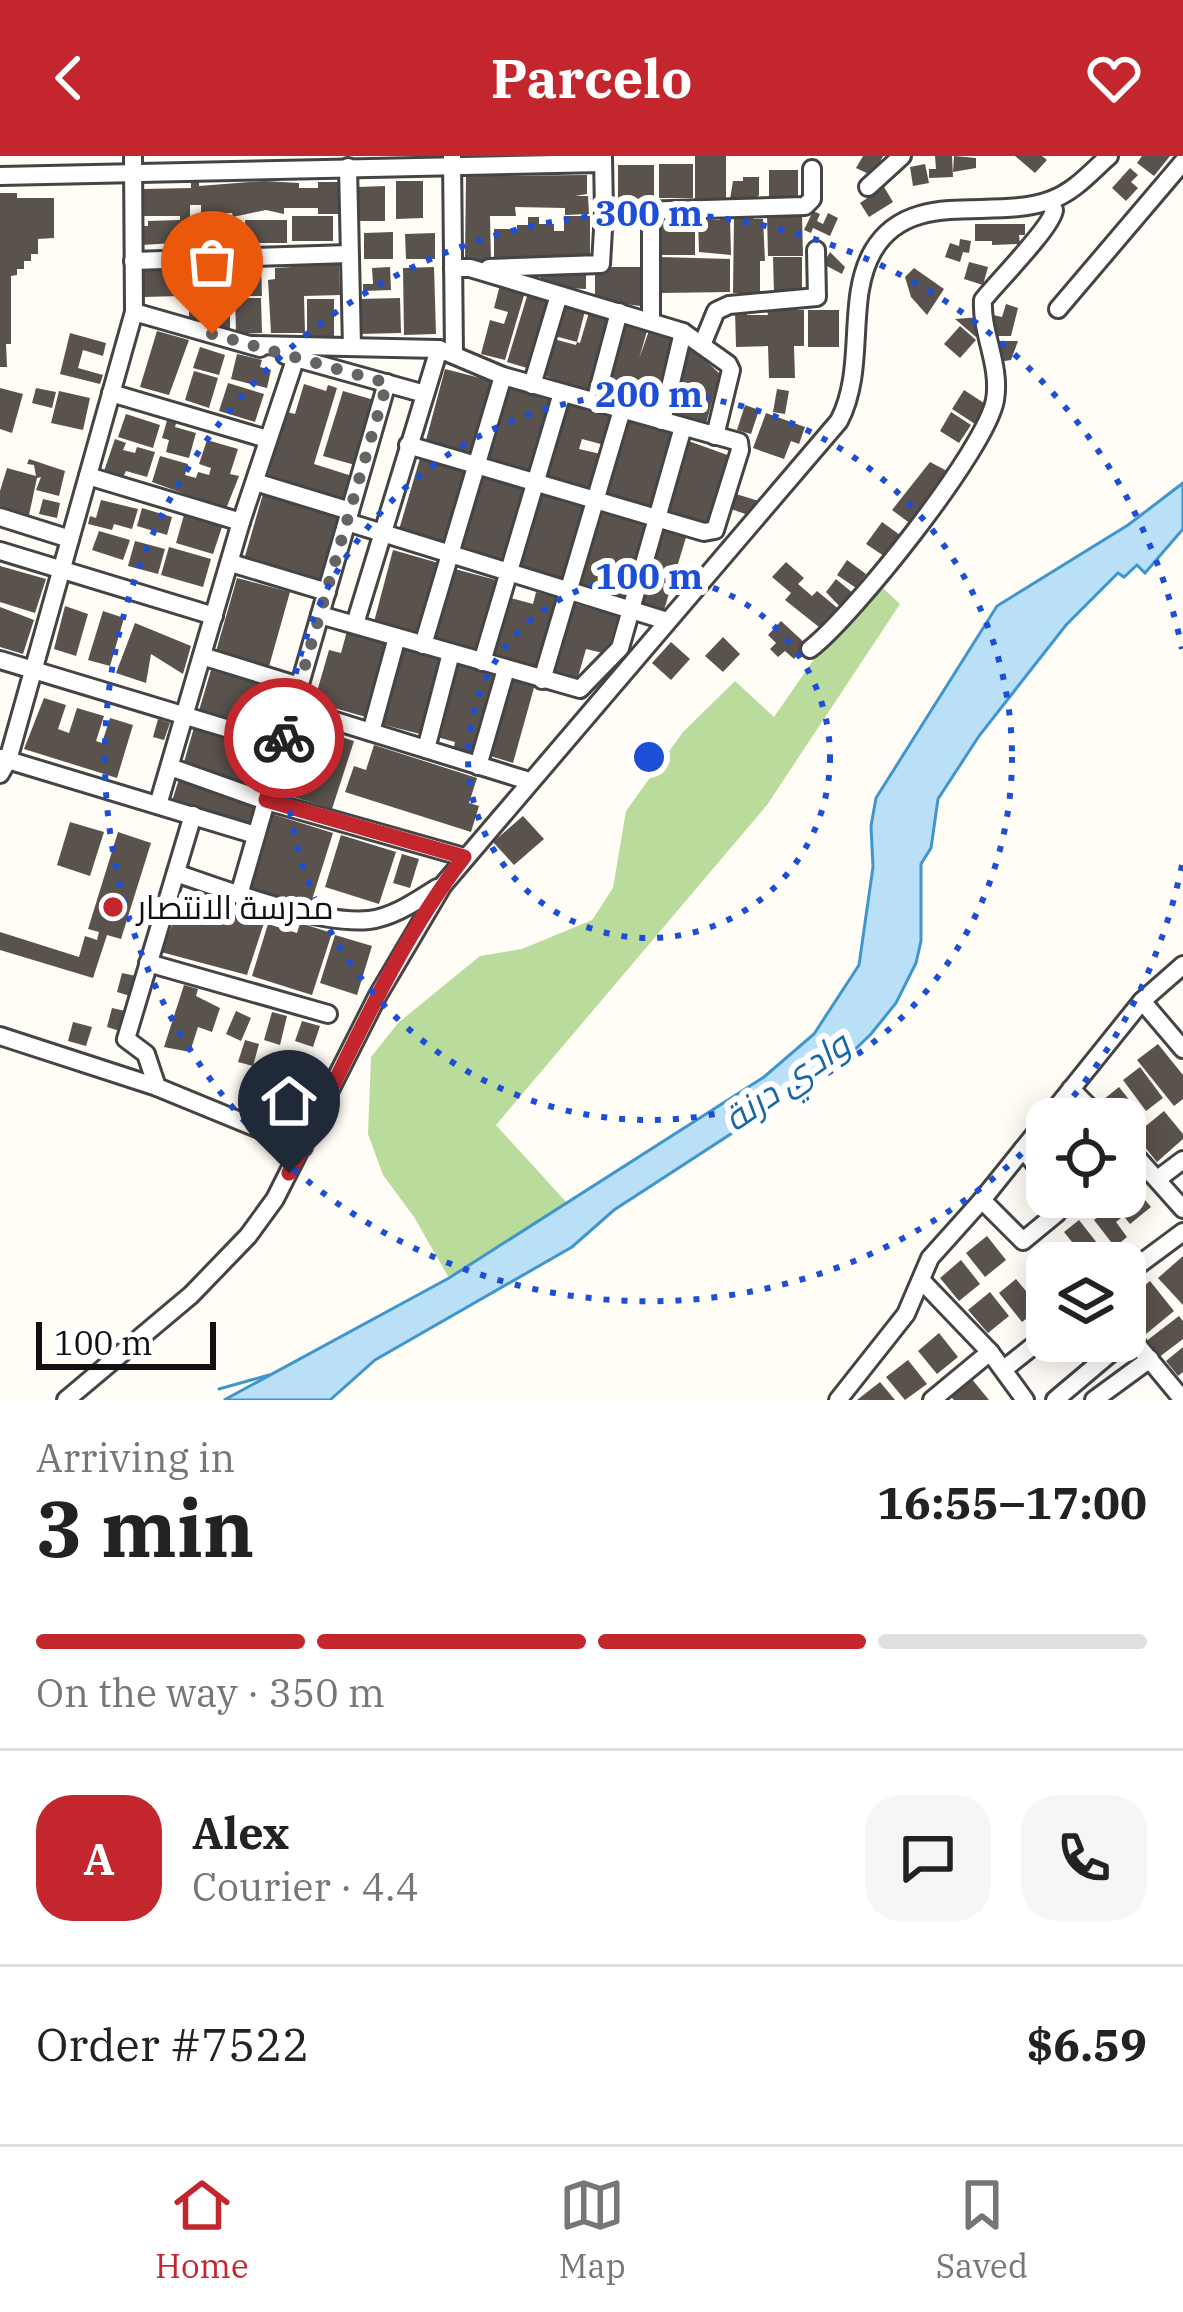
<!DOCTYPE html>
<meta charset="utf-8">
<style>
:root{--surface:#fff;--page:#f6f6f6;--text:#222;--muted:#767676;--line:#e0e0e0;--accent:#c4262e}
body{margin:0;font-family:"IBM Plex Serif",Cairo,serif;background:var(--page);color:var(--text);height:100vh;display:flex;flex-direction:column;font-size:45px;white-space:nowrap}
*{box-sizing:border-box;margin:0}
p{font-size:39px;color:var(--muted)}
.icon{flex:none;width:66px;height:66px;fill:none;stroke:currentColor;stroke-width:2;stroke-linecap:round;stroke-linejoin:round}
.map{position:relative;height:1244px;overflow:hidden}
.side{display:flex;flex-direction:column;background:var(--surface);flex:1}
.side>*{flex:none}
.controls{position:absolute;left:1026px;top:942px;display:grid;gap:24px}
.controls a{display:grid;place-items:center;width:120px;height:120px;border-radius:24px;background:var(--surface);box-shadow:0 6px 30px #0003;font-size:60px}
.scale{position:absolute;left:36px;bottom:30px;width:180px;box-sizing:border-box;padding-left:12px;border:6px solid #111;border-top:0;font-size:33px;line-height:42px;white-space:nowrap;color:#111;-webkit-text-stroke:9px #fff;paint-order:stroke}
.pin{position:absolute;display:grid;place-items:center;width:102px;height:102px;color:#fff;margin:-123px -51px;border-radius:50% 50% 50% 0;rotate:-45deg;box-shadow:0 0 12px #0007}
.pin .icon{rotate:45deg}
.courier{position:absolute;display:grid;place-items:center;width:120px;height:120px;margin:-60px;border:9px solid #c4262e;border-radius:50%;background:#fff;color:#222;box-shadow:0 3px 15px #0007}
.headline em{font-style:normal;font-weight:700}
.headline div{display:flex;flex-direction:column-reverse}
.headline{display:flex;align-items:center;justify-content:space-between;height:204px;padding:0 36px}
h1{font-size:78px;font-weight:700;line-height:90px}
.bar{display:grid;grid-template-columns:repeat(4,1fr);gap:18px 12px;align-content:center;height:144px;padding:0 36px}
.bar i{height:15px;border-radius:9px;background:var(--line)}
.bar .selected{background:var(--accent)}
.bar p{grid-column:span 4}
.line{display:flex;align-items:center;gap:30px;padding:0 36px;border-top:3px solid var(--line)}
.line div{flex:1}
.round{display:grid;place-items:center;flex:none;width:126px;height:126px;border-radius:36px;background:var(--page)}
header{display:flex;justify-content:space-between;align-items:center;height:156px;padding:0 36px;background:var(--accent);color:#fff;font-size:54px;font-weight:700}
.tabs{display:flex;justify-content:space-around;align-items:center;height:168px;border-top:3px solid var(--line);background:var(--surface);font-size:33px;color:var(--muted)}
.tabs a{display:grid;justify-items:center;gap:6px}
.tabs .selected{color:var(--accent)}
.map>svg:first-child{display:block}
.forest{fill:#b9dc9c}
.water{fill:#b9e0f7;stroke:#3f96cf;stroke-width:3}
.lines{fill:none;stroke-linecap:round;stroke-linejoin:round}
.stream{stroke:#3f96cf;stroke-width:3}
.building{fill:#5a524d}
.minor-casing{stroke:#444;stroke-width:22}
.minor{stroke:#fff;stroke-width:16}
.done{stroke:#646461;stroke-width:12;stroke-dasharray:0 21.6}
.route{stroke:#c4262e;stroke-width:15}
.ring{fill:none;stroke:#1d4ed8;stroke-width:6;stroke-dasharray:6 12}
.poi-dot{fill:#c4262e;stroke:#fff;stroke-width:4.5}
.labels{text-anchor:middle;stroke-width:12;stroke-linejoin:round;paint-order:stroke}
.poi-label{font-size:33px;fill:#111;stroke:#fff;text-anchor:start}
.water-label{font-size:36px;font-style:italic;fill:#1768a6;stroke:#fff}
.centre{fill:#1d4ed8;stroke:#fff;stroke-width:6}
.ring-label{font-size:36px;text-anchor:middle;font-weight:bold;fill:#1d4ed8;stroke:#fff;stroke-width:12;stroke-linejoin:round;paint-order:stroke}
</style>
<header><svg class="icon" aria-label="back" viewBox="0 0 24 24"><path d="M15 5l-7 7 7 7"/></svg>Parcelo<svg class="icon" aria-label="heart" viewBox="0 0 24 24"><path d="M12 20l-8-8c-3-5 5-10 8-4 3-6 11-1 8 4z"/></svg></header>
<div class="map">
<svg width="1183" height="1244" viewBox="0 0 1183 1244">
<rect width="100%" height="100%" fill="#fffdf5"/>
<polygon class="forest" points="871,421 900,448 767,649 496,969 567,1047 449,1122 414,1061 383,1019 368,978 371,901 398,867 480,800 522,793 592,764 613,732 626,655 683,576 735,525 774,561"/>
<polygon class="water" points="1183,327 1183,373 1145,417 1137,409 1124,421 1118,417 1066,469 979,580 938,643 931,692 921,708 921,785 916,807 896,847 871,878 843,905 614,1054 572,1091 375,1204 330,1244 224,1244 449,1122 764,921 814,878 859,809 873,711 871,670 876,642 997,450 1128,369"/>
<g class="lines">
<polyline class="stream" points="219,1233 269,1219"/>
</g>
<g class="building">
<rect x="695" y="0" width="31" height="43"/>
<polygon points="863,0 883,0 873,20 856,12"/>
<polygon points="935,0 952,0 953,21 929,22 929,13 936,13"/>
<polygon points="954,0 976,2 976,12 953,16"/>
<polygon points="1015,0 1042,0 1047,4 1035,17"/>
<polygon points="1142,0 1170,0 1154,20 1137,7"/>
<rect x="659" y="8" width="34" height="34"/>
<polygon points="925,8 929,27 913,30 910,11"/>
<rect x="618" y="9" width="36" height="35"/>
<polygon points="1130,12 1138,19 1131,26 1138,32 1126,45 1112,32"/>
<rect x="769" y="14" width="29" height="28"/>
<polygon points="587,19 587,38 575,40 588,40 589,58 565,59 565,52 515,51 516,60 490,60 491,105 465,105 466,20"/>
<polygon points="743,21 759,21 759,39 755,43 730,43 733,25 743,25"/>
<polygon points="264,25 299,27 299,32 318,32 318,26 339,26 339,58 318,58 318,52 284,52 284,58 266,54 233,61 232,57 201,57 201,49 190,49 190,86 142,89 141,70 148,70 148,65 180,64 180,60 142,60 142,33 191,32 191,26 199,26 199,30"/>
<polygon points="396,25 423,25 423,62 396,63"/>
<polygon points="385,30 385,65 358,65 358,31"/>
<polygon points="884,31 893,46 869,61 860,47"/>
<polygon points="0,37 17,37 17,42 54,42 54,82 38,83 38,98 31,98 31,105 24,105 24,113 17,113 17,119 11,120 11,188 6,188 7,211 0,211"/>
<polygon points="813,55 820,58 817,65 823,68 828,57 838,62 830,80 813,72 811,77 804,74"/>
<polygon points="753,59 753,63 763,63 765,105 760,105 760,137 733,137 734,60"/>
<polygon points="767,59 802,59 803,100 768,100"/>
<rect x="292" y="60" width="41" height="25"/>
<polygon points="564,60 590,60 590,102 494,105 494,73 517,73 517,69 528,69 528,61 539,61 539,68 554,68 554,75 564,75"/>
<polygon points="204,61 218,61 219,67 234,67 235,86 193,87 192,68 205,67"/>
<polygon points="720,61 730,61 731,99 699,96 698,64 720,64"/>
<polygon points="245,64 287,64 287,87 246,87"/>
<polygon points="660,64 695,64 695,99 659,99"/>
<polygon points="975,68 1025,68 1025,79 1019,79 1020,88 992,89 992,85 975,85"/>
<polygon points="393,76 393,103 364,103 364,77"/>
<polygon points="435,77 435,103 406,103 405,78"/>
<polygon points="960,83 971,85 969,97 963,96 960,106 945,101 950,87 959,90"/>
<polygon points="830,96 845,111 842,118 823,108"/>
<polygon points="660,101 730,103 730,136 660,137"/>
<polygon points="773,101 802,101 802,137 774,137"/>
<polygon points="339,104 340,139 304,140 305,177 271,177 268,124 275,123 275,112 291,111 291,106"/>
<polygon points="969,106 988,111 983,129 964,123"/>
<polygon points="182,107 223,107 224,137 183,138"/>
<polygon points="181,109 181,140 144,141 144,110"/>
<polygon points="229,109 261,109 262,140 230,140"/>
<polygon points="390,111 391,134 363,135 363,128 373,128 372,112"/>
<polygon points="434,111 436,178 404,179 403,112"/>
<polygon points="595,111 640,111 640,150 595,144"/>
<polygon points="586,112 586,133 540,131 541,113"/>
<polygon points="914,112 944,133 927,159 911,141 905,121"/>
<polygon points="500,129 525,136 505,204 481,198 490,164 504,168 508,156 494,152"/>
<polygon points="528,137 554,144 530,213 507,206"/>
<polygon points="230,141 230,177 189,162 189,142"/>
<polygon points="235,142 261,142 262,177 236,178"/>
<polygon points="400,142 401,177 359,178 358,143"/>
<polygon points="307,143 334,143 334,180 307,181"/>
<polygon points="561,144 586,151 577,186 580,187 590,153 614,159 593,238 540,218 550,182 576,189 577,186 551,179"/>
<polygon points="1006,148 1018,152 1011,180 990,180 985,157 1002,161"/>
<polygon points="747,153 747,159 768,159 767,154 804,154 804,190 794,190 795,222 769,222 768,190 736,191 735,154"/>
<rect x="808" y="154" width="31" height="37"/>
<polygon points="621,160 649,168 639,203 651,169 677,176 655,257 604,242"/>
<polygon points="980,161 983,181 976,181 955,163"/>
<polygon points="960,170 976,184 960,202 944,188"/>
<polygon points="157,175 189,184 169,239 140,231"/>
<polygon points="70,177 106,187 103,200 83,194 78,212 103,219 100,228 60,218"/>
<polygon points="994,185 1018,185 1011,204 998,206"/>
<polygon points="689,189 720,218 705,271 667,261"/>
<polygon points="200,191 225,199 219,219 193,212"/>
<polygon points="237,198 262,204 260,211 271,214 267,232 231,223"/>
<polygon points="445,213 496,226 476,302 425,288"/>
<polygon points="194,215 218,222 209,252 185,244"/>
<polygon points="228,227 264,238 255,266 219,255"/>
<polygon points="304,228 326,235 328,229 337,232 314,308 352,320 344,346 267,323 287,256 295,258"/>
<polygon points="505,230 554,243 532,320 484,307"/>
<polygon points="0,232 23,238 12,277 0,273"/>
<polygon points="36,232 56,236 52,252 32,247"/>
<polygon points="777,233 789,235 785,258 773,256"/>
<polygon points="964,234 987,249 975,268 952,253"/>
<polygon points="59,235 90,242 83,274 51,267"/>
<polygon points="343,235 374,244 355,309 323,300"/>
<polygon points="562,246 616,261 608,290 582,283 579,293 605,299 594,339 541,325"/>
<polygon points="745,249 759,254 751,278 737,274"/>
<polygon points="951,256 971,269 959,287 940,275"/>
<polygon points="766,257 805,271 799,288 791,285 784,303 753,292"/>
<polygon points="126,258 160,269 153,292 118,281"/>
<polygon points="168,261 177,264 175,271 196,277 189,302 166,296 169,284 162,282"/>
<polygon points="623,264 675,278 653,355 602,341"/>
<polygon points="115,283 126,287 123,294 135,297 137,291 155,296 147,321 126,315 123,321 104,315"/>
<polygon points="683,283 733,301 714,371 662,357"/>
<polygon points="207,284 238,293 230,318 239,320 226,353 152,326 160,300 188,308 185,319 196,322 198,316 209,319 211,312 199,308"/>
<polygon points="421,299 471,314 448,391 398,377"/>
<polygon points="29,303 65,315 59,340 36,334 41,321 37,322 29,359 0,350 0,335 7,312 36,320 34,309 27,308"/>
<polygon points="930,306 949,316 911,368 892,354"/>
<polygon points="478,318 528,332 508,408 458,395"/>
<polygon points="537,337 587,350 565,425 517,412"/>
<polygon points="263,338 339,361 318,429 243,407"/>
<polygon points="736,338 762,346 751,360 731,353"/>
<polygon points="43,343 60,347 57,362 39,358"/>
<polygon points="101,344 138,353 132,373 114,368 112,374 88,368 90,360 96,362"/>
<polygon points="142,352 172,361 167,379 137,370"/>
<polygon points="596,353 650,367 627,443 576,429"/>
<polygon points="184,359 222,371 213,398 176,387"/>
<polygon points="882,366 900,379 884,400 866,388"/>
<polygon points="659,371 687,378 664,454 641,449"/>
<polygon points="99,375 130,384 123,404 92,394"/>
<polygon points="135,385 165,393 158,418 128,410"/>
<polygon points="169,391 211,403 203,431 161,419"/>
<polygon points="393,394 442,408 421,484 374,466"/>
<polygon points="847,404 866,418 856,432 837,419"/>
<polygon points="786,406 804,422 798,428 812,440 817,435 841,455 824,475 785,444 791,437 772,421"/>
<polygon points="0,410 46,423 35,457 0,446"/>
<polygon points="451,412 500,425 479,501 431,488"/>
<polygon points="237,422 290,436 268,514 215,499"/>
<polygon points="836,423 854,438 842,453 826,436"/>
<polygon points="536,436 561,442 536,518 489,505 507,441 533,448"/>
<polygon points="571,447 618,460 607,498 586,493 576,528 550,521"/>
<polygon points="65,450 88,458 76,500 54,493"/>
<polygon points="0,451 34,464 23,498 0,491"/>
<polygon points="103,455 124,462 110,510 88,504"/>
<polygon points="781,465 807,489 794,503 785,495 778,501 770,493 776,487 768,479"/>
<polygon points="135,467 191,490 183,518 151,498 146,527 116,517"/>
<polygon points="347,475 390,487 369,562 314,546 329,494 341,497"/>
<polygon points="723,481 740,498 723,516 705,500"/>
<polygon points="671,486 690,503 671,524 652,507"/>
<polygon points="398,489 445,502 424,579 377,567"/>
<polygon points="453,506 498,519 476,601 453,594 455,586 433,580"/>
<polygon points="211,514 288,537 274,581 198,558"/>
<polygon points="509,521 535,528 513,607 487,599"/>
<polygon points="44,542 66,549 58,573 69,577 77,552 104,560 96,585 102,587 110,562 133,569 117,622 24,593"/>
<polygon points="158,563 170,567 164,584 153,581"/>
<polygon points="195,568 272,589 259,635 182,613"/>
<polygon points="303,569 354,585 332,653 281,637"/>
<polygon points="374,589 477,622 469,647 479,650 471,676 345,636 354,610 366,614"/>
<polygon points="179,623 256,646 248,672 171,648"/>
<polygon points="272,658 333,677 310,750 250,732"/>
<polygon points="523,660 544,683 514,709 493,686"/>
<polygon points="70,666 104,676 90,720 57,709"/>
<polygon points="118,676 151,687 121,783 107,779 93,822 0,794 0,776 79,801 85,780 97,784 99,776 88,773"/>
<polygon points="341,679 396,696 379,748 325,731"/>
<polygon points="402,698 419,703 410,732 393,727"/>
<polygon points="185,737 236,753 235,758 264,767 247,819 161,796"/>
<polygon points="300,767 332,777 312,839 252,820 268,768 297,777"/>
<polygon points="335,779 372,790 357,839 320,827"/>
<polygon points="122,817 136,820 130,840 117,836"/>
<polygon points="184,829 198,833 196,840 220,852 212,876 198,871 190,896 164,891"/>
<polygon points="112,852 125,855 120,875 107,871"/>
<polygon points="236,855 251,862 241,885 226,878"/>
<polygon points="272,856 287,860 280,889 264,884"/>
<polygon points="302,865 320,870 313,891 295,885"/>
<polygon points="73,866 92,871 86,890 68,885"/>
<polygon points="245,884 259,888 253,910 238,906"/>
<polygon points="1158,888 1183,919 1183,943 1174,950 1137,904"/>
<polygon points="286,905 310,915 304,928 281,918"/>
<polygon points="1140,911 1163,942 1146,955 1123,924"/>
<polygon points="283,926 300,936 289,955 280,949 277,956 268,951"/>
<polygon points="1119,931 1142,960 1125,973 1125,963 1112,963 1099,947"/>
<polygon points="1164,955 1183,978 1183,983 1157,1006 1135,979"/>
<polygon points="1132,1028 1151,1051 1130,1068 1111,1045 1125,1041 1125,1034"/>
<polygon points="1069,1041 1099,1041 1081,1056"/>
<polygon points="1111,1050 1121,1062 1116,1066 1127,1081 1115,1091 1094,1064"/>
<polygon points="1079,1064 1108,1101 1100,1107 1089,1107 1064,1076"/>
<polygon points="987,1080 1006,1104 985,1121 966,1097"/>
<polygon points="1062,1087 1077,1107 1057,1107 1049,1097"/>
<polygon points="1183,1100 1183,1149 1158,1122"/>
<polygon points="961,1104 980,1128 959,1145 940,1122"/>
<polygon points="1043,1105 1047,1110 1047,1142 1027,1117"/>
<polygon points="1016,1123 1040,1152 1022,1166 999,1137"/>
<polygon points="1150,1125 1174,1155 1146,1178 1125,1153 1125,1146"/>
<polygon points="990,1136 1009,1160 988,1177 968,1154"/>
<polygon points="1179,1160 1183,1165 1183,1183 1158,1202 1145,1186"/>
<polygon points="939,1177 958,1201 937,1218 918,1195"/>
<polygon points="1183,1191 1183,1216 1178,1220 1166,1205"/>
<polygon points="908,1204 927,1228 905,1244 886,1221"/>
<polygon points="971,1222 989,1244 954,1244 950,1240"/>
<polygon points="880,1226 895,1244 857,1244"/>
</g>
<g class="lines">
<defs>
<g id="minor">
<polyline points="452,1 454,198"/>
<polyline points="603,1 604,56 805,50 812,43 812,13"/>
<polyline points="348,11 352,191"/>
<polyline points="0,20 603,7"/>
<polyline points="868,31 902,0"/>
<polyline points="651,56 651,165"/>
<polyline points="133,105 349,98"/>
<polyline points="453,112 470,112 683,176 728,208 731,214 715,280"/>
<polyline points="489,112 601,108 604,56"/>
<polyline points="1058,153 1183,6"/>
<polyline points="134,156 260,192"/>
<polyline points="251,189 439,193 503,220 739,286 740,294 715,374 704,376 408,289"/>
<polyline points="702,189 716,155 729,149 817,141 816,94"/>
<polyline points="285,199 425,238"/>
<polyline points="532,229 559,139"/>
<polyline points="111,237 267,283"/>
<polyline points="595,246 619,156"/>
<polyline points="662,265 683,176"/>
<polyline points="88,320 241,366"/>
<polyline points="255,326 350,355"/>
<polyline points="0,361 70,383"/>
<polyline points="347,366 667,465"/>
<polyline points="0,395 214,460"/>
<polyline points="231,407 327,436"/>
<polyline points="320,459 580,533 620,492 683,271"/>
<polyline points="355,468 439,193"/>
<polyline points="423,489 503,220"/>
<path d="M810 493C852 461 986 294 995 244 1001 209 981 177 983 144 998 125 1052 71 1054 54L1049 45"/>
<polyline points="202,500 299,530"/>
<polyline points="0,504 282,589"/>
<polyline points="482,506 562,237"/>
<polyline points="542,524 622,254"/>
<polyline points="293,552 529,625"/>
<polyline points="371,576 397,481"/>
<polyline points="426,593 451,497"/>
<polyline points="1,602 256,679"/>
<polyline points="478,610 506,513"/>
<polyline points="170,611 266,645 464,701"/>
<polyline points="0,618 8,604 134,156 133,0"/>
<polyline points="158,649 241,366 296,201"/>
<path d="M176 717C225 734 318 769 369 764 394 761 416 745 437 732"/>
<polyline points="239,739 387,227"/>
<polyline points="148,807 328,858"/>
<polyline points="1142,845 1183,893"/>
<polyline points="0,880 157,931 303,991"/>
<polyline points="157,931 146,898 126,883 193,659"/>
<polyline points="1071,933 1101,963"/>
<polyline points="1125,988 1183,1053"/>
<polyline points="1023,993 1047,1023"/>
<polyline points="1159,1022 1183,1004"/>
<polyline points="982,1044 1023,1085 1057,1057 1064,1045 1061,1041"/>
<polyline points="1125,1119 1183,1076"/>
<polyline points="922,1125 990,1196 1025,1244"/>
<polyline points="1125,1174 1183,1244"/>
<polyline points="1004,1213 1047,1179"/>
<path d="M66 1244 191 1139 248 1080 275 1043 378 839 443 729 839 265C867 211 845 144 873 95 910 31 993 66 1051 44 1074 36 1091 16 1109 0"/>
<polyline points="838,1244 906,1158 930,1102 982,1044 1142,845 1183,809"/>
<polyline points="932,1244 990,1196"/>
<polyline points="1055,1244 1125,1185"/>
<polyline points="1094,1244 1150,1203"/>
</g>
</defs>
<use href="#minor" class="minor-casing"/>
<use href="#minor" class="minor"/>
</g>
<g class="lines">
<polyline class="done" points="212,178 387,227 284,582"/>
<path class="route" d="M284 582 266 644 464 701C390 797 345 911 289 1017"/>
</g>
<g class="ring">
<circle cx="649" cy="601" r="181"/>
<circle cx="649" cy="601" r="363"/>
<path d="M1182 709A544 544 0 0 1 1056 961M1047 972A544 544 0 1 1 1182 493"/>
</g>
<circle class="poi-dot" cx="113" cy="751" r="12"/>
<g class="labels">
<g class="poi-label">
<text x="137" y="763">مدرسة الانتصار</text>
</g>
<g class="water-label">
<text transform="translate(786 925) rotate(-35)" y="13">وادي درنة</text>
</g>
</g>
<circle cx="649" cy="601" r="18" class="centre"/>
<g class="ring-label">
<text x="649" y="70">300 m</text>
<text x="649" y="251">200 m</text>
<text x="649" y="433">100 m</text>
</g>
</svg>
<div class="controls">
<a><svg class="icon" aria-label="locate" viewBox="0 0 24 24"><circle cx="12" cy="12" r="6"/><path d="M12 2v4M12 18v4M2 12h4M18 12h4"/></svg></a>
<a><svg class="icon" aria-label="layers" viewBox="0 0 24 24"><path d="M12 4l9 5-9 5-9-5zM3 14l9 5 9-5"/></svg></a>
</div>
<div class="scale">100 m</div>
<div class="pin" style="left:212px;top:178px;background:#ea580c"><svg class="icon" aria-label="bag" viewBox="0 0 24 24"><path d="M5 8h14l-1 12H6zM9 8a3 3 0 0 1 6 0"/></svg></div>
<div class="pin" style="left:289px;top:1017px;background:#1f2937"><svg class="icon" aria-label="home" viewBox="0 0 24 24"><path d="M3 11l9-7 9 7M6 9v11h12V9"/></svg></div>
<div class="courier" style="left:284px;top:582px"><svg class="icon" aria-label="bike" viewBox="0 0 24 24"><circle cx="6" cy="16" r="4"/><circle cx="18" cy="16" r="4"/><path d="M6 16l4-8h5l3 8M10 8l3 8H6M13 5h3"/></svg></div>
</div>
<section class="side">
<div class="headline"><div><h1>3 min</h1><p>Arriving in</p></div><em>16:55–17:00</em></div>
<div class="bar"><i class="selected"></i><i class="selected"></i><i class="selected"></i><i></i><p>On the way · 350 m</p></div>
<div class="line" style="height:216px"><b class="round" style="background:var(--accent);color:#fff">A</b><div><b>Alex</b><p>Courier · 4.4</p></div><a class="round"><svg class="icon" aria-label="chat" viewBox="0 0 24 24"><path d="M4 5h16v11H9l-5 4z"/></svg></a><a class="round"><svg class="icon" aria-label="phone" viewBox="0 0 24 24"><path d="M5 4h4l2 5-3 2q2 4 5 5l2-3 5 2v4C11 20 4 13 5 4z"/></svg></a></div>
<div class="line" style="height:156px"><div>Order #7522</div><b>$6.59</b></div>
</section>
<nav class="tabs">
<a class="selected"><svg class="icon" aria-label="home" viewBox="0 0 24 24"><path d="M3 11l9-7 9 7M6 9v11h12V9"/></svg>Home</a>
<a><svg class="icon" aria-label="map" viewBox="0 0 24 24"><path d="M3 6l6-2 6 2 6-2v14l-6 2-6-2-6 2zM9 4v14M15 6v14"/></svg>Map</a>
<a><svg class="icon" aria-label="saved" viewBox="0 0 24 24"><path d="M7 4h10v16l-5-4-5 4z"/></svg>Saved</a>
</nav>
